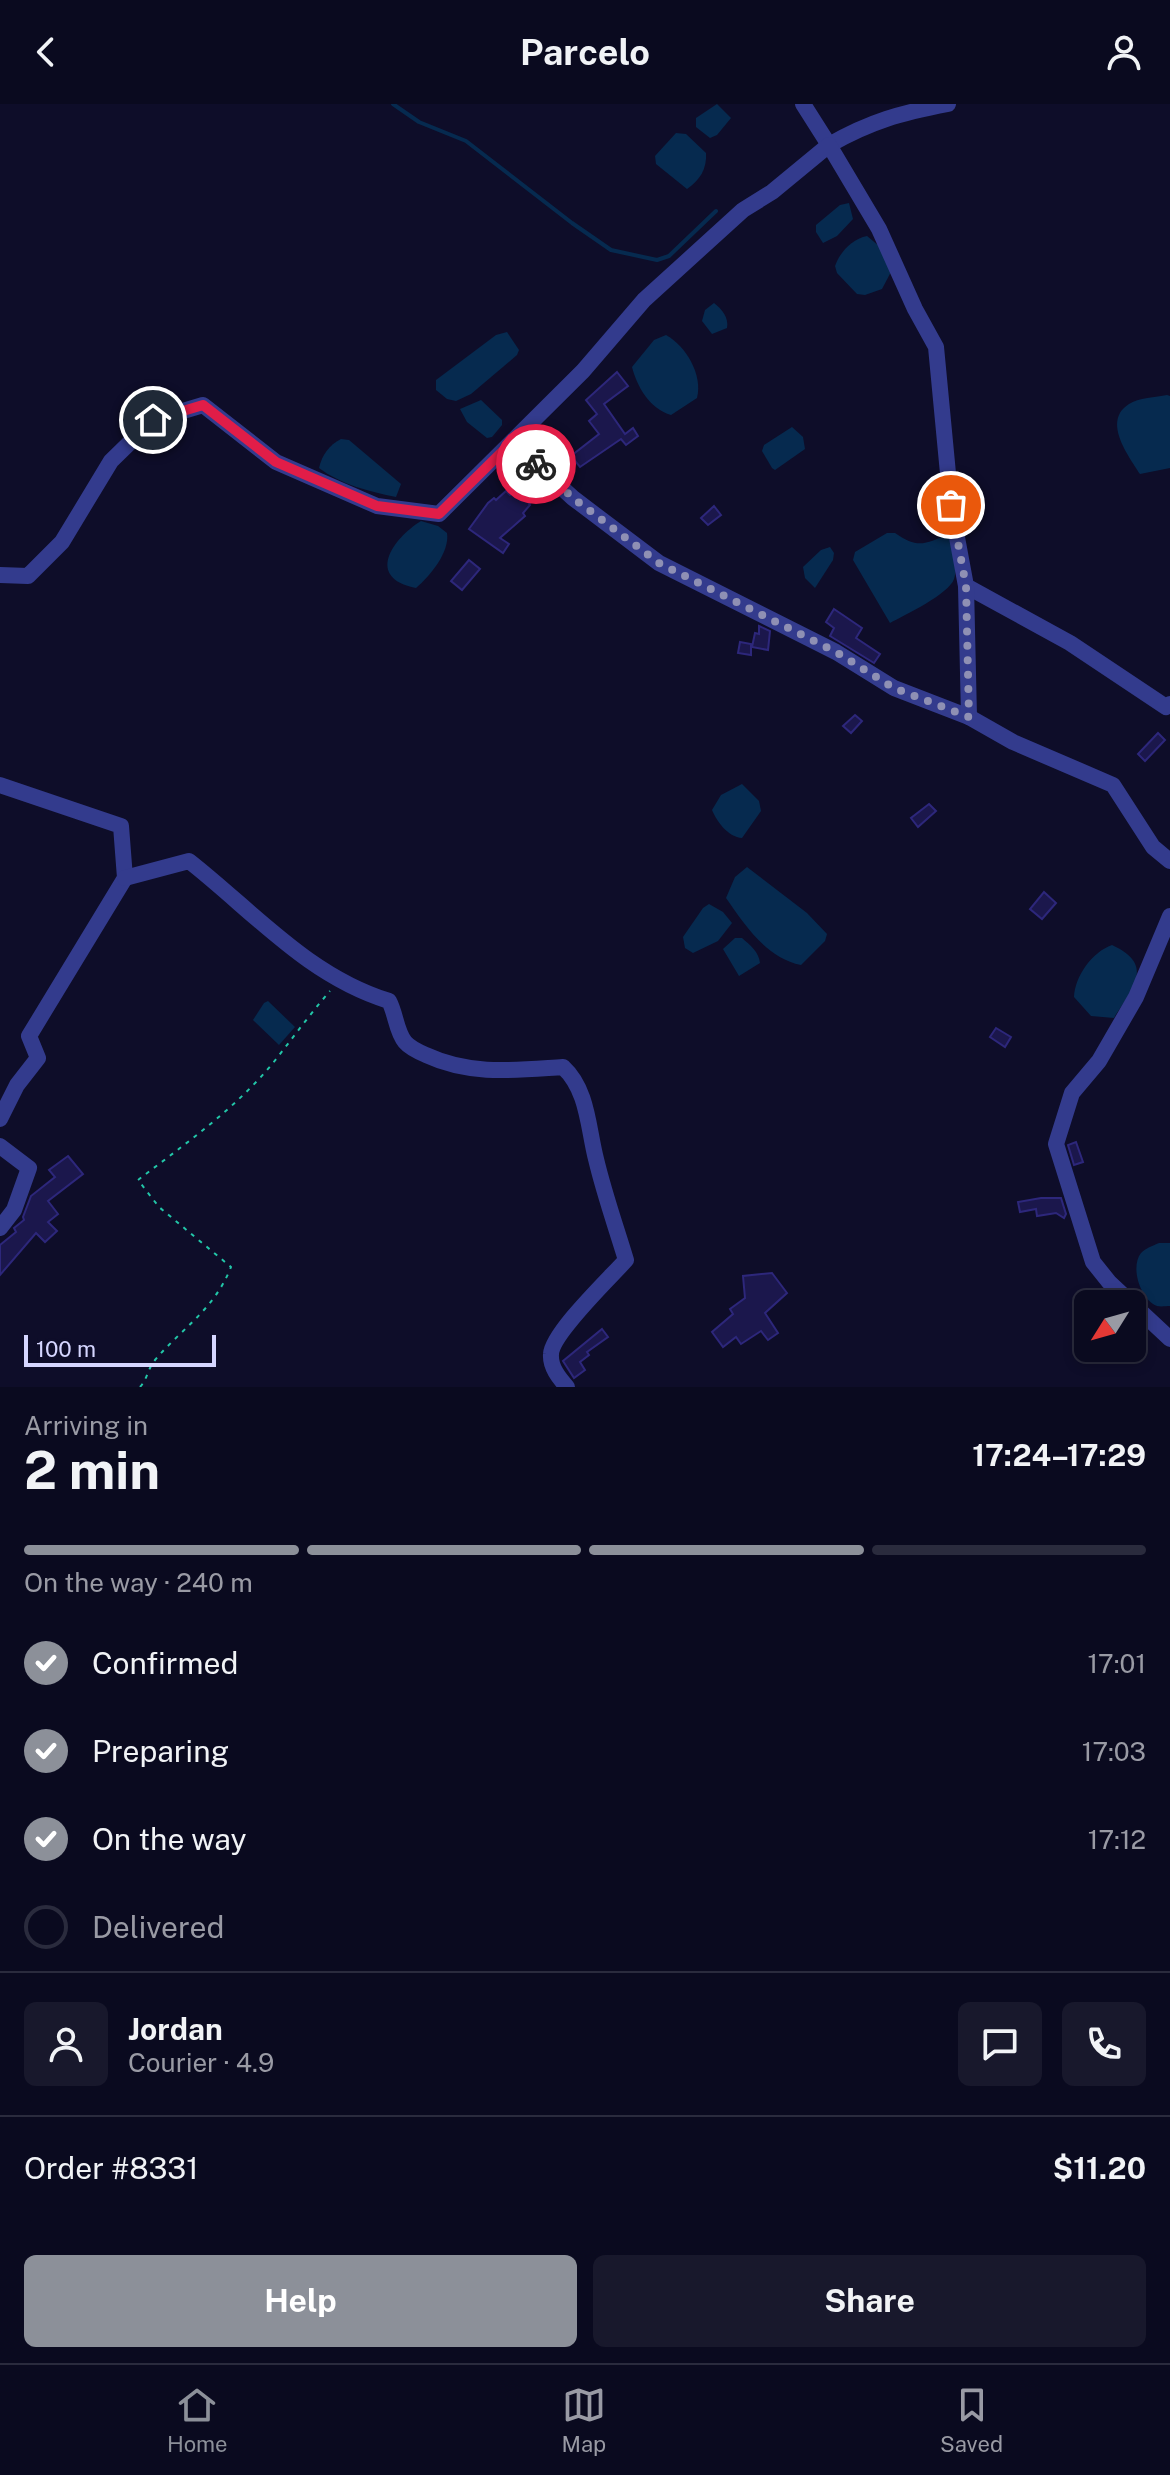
<!DOCTYPE html>
<meta charset="utf-8">
<style>
:root{--surface:#0a0a1f;--page:#18182c;--text:#f1f3f6;--muted:#999aa4;--line:#2a2b3d;--accent:#8c9099}
body{margin:0;font-family:"Public Sans",sans-serif;background:var(--page);color:var(--text);height:100vh;display:flex;flex-direction:column;font-size:30px;white-space:nowrap}
*{box-sizing:border-box;margin:0}
p{font-size:26px;color:var(--muted)}
.icon{flex:none;width:44px;height:44px;fill:none;stroke:currentColor;stroke-width:2;stroke-linecap:round;stroke-linejoin:round}
.map{position:relative;height:1283px;overflow:hidden}
.side{display:flex;flex-direction:column;background:var(--surface);flex:1}
.side>*{flex:none}
.needle{width:52px;rotate:233deg}
.fabs{position:absolute;left:1074px;top:1186px;display:grid;gap:16px}
.fabs a{display:grid;place-items:center;width:72px;height:72px;border-radius:12px;background:var(--surface);box-shadow:0 4px 12px #0003,0 0 0 2px var(--line);font-size:40px}
.scale{position:absolute;left:24px;bottom:20px;width:192px;box-sizing:border-box;padding-left:8px;border:4px solid #d5d6ff;border-top:0;font-size:22px;line-height:28px;white-space:nowrap;color:#d5d6ff;-webkit-text-stroke:6px #0e0d29;paint-order:stroke}
.pin{position:absolute;display:grid;place-items:center;width:68px;height:68px;color:#fff;margin:-34px;border:4px solid #fff;border-radius:50%;box-shadow:0 2px 8px #0007}
.courier{position:absolute;display:grid;place-items:center;width:80px;height:80px;margin:-40px;border:6px solid #e11d48;border-radius:50%;background:#fff;color:#222;box-shadow:0 2px 10px #0007}
.headline em{font-style:normal;font-weight:700}
.headline div{display:flex;flex-direction:column-reverse}
.headline{display:flex;align-items:center;justify-content:space-between;height:136px;padding:0 24px}
h1{font-size:52px;font-weight:700;line-height:60px}
.bar{display:grid;grid-template-columns:repeat(4,1fr);gap:12px 8px;align-content:center;height:96px;padding:0 24px}
.bar i{height:10px;border-radius:6px;background:var(--line)}
.bar .active{background:var(--accent)}
.bar p{grid-column:span 4}
.line{display:flex;align-items:center;gap:20px;padding:0 24px;border-top:2px solid var(--line)}
.line div{flex:1}
.round{display:grid;place-items:center;flex:none;width:84px;height:84px;border-radius:12px;background:var(--page)}
ol{padding:0 24px;list-style:none}
li{display:flex;align-items:center;gap:24px;height:88px}
li p{margin-inline-start:auto}
li .icon{padding:8px;border-radius:50%;background:var(--accent);color:#fff;stroke-width:4}
li:last-child{color:var(--muted)}
li i{width:44px;height:44px;border:4px solid var(--line);border-radius:50%}
.primary-button{display:flex;gap:16px;margin-top:auto;padding:16px 24px}
.primary-button a{flex:1;height:92px;border-radius:12px;background:var(--accent);color:#fff;font-size:32px;font-weight:700;line-height:92px;text-align:center}
.primary-button a+a{background:var(--page);color:var(--text)}
header{display:flex;justify-content:space-between;align-items:center;height:104px;padding:0 24px;background:var(--surface);font-size:36px;font-weight:700}
.menu{display:flex;justify-content:space-around;align-items:center;height:112px;border-top:2px solid var(--line);background:var(--surface);font-size:22px;color:var(--muted)}
.menu a{display:grid;justify-items:center;gap:4px}
.menu .active{color:var(--accent)}
.map>svg:first-child{display:block}
.water{fill:#062a4f}
.lines{fill:none;stroke-linecap:round;stroke-linejoin:round}
.stream{stroke:#062a4f;stroke-width:4}
.building{fill:#1b174c;stroke:#2d277b;stroke-width:2}
.path{stroke:#22c6a8;stroke-width:2;stroke-dasharray:4 6;stroke-linecap:butt}
.minor{stroke:#333b8d;stroke-width:16}
.done{stroke:#8f90b4;stroke-width:8;stroke-dasharray:0 14.4}
.route{stroke:#e11d48;stroke-width:10}
</style>
<header><svg class="icon" aria-label="back" viewBox="0 0 24 24"><path d="M15 5l-7 7 7 7"/></svg>Parcelo<svg class="icon" aria-label="person" viewBox="0 0 24 24"><circle cx="12" cy="8" r="4"/><path d="M4 21q1-7 8-7t8 7"/></svg></header>
<div class="map">
<svg width="1170" height="1283" viewBox="0 0 1170 1283">
<rect width="100%" height="100%" fill="#0e0d29"/>
<g class="water">
<polygon points="717,0 731,14 717,31 710,34 696,23 696,14"/>
<path d="M676 29 686 30 706 49C707 65 700 76 687 85L656 60 655 52Z"/>
<polygon points="849,99 853,115 837,132 823,139 816,128 816,121 840,101"/>
<path d="M867 132 879 142 892 166 882 185 865 191 857 190 837 169 835 162C840 148 852 135 867 132Z"/>
<path d="M714 199C722 205 729 214 727 224L712 230 702 217 705 206Z"/>
<polygon points="507,228 519,246 517,251 471,290 456,297 447,295 436,286 436,276 496,231"/>
<path d="M666 231C686 242 703 271 697 294L671 311C650 305 637 283 632 263L654 236Z"/>
<path d="M1167 291 1170 292V364L1140 370C1128 351 1102 317 1129 300 1138 294 1156 293 1167 291Z"/>
<polygon points="481,296 502,316 502,321 492,333 487,334 467,318 460,305"/>
<polygon points="792,323 803,333 805,345 775,366 772,364 762,347 764,341"/>
<path d="M341 335 349 336 401 380 396 393C370 388 340 380 319 364 322 351 329 341 341 335Z"/>
<path d="M421 417 438 422 447 429C450 448 430 472 416 484 365 474 392 435 421 417Z"/>
<path d="M887 429H895C918 445 925 440 949 430 952 443 959 462 954 475 949 490 905 511 890 519L853 456 855 448Z"/>
<polygon points="830,443 834,449 833,456 815,484 805,474 803,463 821,446"/>
<path d="M742 680 759 697 761 707 742 734C728 733 717 718 712 706L721 691Z"/>
<path d="M747 763 807 809 827 830 825 837 801 861C766 854 745 821 726 794L735 773Z"/>
<polygon points="709,800 723,808 732,819 718,837 693,849 685,844 683,833 703,804"/>
<path d="M735 834H742C750 841 759 848 760 859L739 872 723 845Z"/>
<path d="M1112 841C1156 861 1132 885 1114 914L1091 912 1074 893C1075 872 1092 848 1112 841Z"/>
<polygon points="268,897 295,923 279,941 253,916 264,899"/>
<path d="M1159 1139H1170V1202C1166 1202 1161 1203 1157 1202 1140 1195 1130 1163 1141 1149 1146 1144 1152 1142 1159 1139Z"/>
</g>
<g class="lines">
<polyline class="stream" points="393,0 419,18 466,37 572,119 611,146 657,156 669,152 716,107"/>
</g>
<g class="building">
<polygon points="617,268 628,282 604,300 625,330 633,324 638,332 626,341 621,335 580,363 571,352 599,330 589,317 597,310 586,296"/>
<polygon points="533,372 540,379 532,387 537,393 529,400 530,401 523,409 525,412 500,434 509,440 503,449 469,425 488,399 494,394 496,396 506,387 510,391"/>
<polygon points="714,402 721,411 708,421 701,414"/>
<polygon points="469,456 480,465 462,486 451,477"/>
<polygon points="834,505 862,524 856,534 880,550 874,559 830,532 834,524 826,518"/>
<polygon points="759,522 770,527 768,546 752,543 755,529 759,530"/>
<polygon points="740,538 751,540 751,551 738,549"/>
<polygon points="855,611 862,617 851,629 843,622"/>
<polygon points="1158,629 1165,636 1145,657 1138,650"/>
<polygon points="929,700 936,707 918,723 911,714"/>
<polygon points="1044,788 1056,799 1042,815 1030,805"/>
<polygon points="996,924 1011,933 1005,943 990,933"/>
<polygon points="1076,1038 1083,1058 1074,1061 1068,1041"/>
<polygon points="68,1052 83,1070 48,1097 58,1110 48,1118 57,1127 45,1138 36,1129 0,1171 0,1141 16,1128 14,1124 24,1116 23,1113 31,1092 55,1073 49,1066"/>
<polygon points="1041,1094 1061,1094 1066,1110 1064,1114 1056,1109 1037,1112 1036,1105 1020,1108 1018,1098"/>
<polygon points="772,1169 787,1189 765,1209 778,1229 768,1236 761,1227 741,1240 736,1233 723,1243 712,1228 733,1210 730,1205 745,1194 743,1172"/>
<polygon points="1097,1187 1101,1200 1082,1200 1080,1191"/>
<polygon points="602,1225 608,1233 587,1248 589,1251 580,1258 585,1266 574,1274 563,1257"/>
</g>
<g class="lines">
<path class="path" d="M140 1283C148 1274 148 1264 155 1256 183 1223 214 1206 231 1163L159 1103 138 1076C185 1040 235 1005 273 959 292 935 310 910 330 887"/>
<g class="minor">
<path d="M803 0 829 41C871 17 901 9 948 0"/>
<polyline points="512,338 573,394 659,459 836,548 894,584 969,613"/>
<polyline points="0,471 28,472 62,438 111,357 153,316 203,301 276,358 377,402 439,410 583,267 644,196 743,106 772,88 829,41 879,125 915,205 936,243 951,401 966,482 1070,539 1166,603 1170,600"/>
<polyline points="966,482 969,613 1013,638 1113,681 1153,743 1170,757"/>
<polyline points="0,681 121,722 125,774 29,932 38,954 17,981 0,1015"/>
<path d="M125 774 189 757C254 808 308 872 389 897 396 910 396 927 405 938 410 944 419 948 426 951 471 972 516 966 563 963 588 986 588 1024 596 1055 604 1089 616 1123 626 1156 610 1174 552 1229 551 1250 550 1263 559 1274 567 1283"/>
<polyline points="1170,812 1136,893 1099,957 1072,989 1056,1040 1093,1158 1109,1178 1170,1235"/>
<polyline points="0,1042 29,1064 14,1106 0,1124"/>
</g>
</g>
<g class="lines">
<polyline class="done" points="536,360 573,394 659,459 836,548 894,584 969,613 966,482 951,401"/>
<polyline class="route" points="153,316 203,301 276,358 377,402 439,410 512,338 536,360"/>
</g>
</svg>
<div class="fabs">
<a><svg class="needle" viewBox="-14 -14 28 28"><path d="M0-13l5 13h-10z" fill="#e53935"/><path d="M0 13l5-13h-10z" fill="#999aa4"/></svg></a>
</div>
<div class="scale">100 m</div>
<div class="pin" style="left:951px;top:401px;background:#ea580c"><svg class="icon" aria-label="bag" viewBox="0 0 24 24"><path d="M5 8h14l-1 12H6zM9 8a3 3 0 0 1 6 0"/></svg></div>
<div class="pin" style="left:153px;top:316px;background:#1f2937"><svg class="icon" aria-label="home" viewBox="0 0 24 24"><path d="M3 11l9-7 9 7M6 9v11h12V9"/></svg></div>
<div class="courier" style="left:536px;top:360px"><svg class="icon" aria-label="bike" viewBox="0 0 24 24"><circle cx="6" cy="16" r="4"/><circle cx="18" cy="16" r="4"/><path d="M6 16l4-8h5l3 8M10 8l3 8H6M13 5h3"/></svg></div>
</div>
<section class="side">
<div class="headline"><div><h1>2 min</h1><p>Arriving in</p></div><em>17:24–17:29</em></div>
<div class="bar"><i class="active"></i><i class="active"></i><i class="active"></i><i></i><p>On the way · 240 m</p></div>
<ol>
<li><svg class="icon" aria-label="check" viewBox="0 0 24 24"><path d="M5 12l5 5 9-10"/></svg>Confirmed<p>17:01</p></li>
<li><svg class="icon" aria-label="check" viewBox="0 0 24 24"><path d="M5 12l5 5 9-10"/></svg>Preparing<p>17:03</p></li>
<li><svg class="icon" aria-label="check" viewBox="0 0 24 24"><path d="M5 12l5 5 9-10"/></svg>On the way<p>17:12</p></li>
<li><i></i>Delivered</li>
</ol>
<div class="line" style="height:144px"><a class="round"><svg class="icon" aria-label="person" viewBox="0 0 24 24"><circle cx="12" cy="8" r="4"/><path d="M4 21q1-7 8-7t8 7"/></svg></a><div><b>Jordan</b><p>Courier · 4.9</p></div><a class="round"><svg class="icon" aria-label="chat" viewBox="0 0 24 24"><path d="M4 5h16v11H9l-5 4z"/></svg></a><a class="round"><svg class="icon" aria-label="phone" viewBox="0 0 24 24"><path d="M5 4h4l2 5-3 2q2 4 5 5l2-3 5 2v4C11 20 4 13 5 4z"/></svg></a></div>
<div class="line" style="height:104px"><div>Order #8331</div><b>$11.20</b></div>
<div class="primary-button"><a>Help</a><a>Share</a></div>
</section>
<nav class="menu">
<a class="active"><svg class="icon" aria-label="home" viewBox="0 0 24 24"><path d="M3 11l9-7 9 7M6 9v11h12V9"/></svg>Home</a>
<a><svg class="icon" aria-label="map" viewBox="0 0 24 24"><path d="M3 6l6-2 6 2 6-2v14l-6 2-6-2-6 2zM9 4v14M15 6v14"/></svg>Map</a>
<a><svg class="icon" aria-label="saved" viewBox="0 0 24 24"><path d="M7 4h10v16l-5-4-5 4z"/></svg>Saved</a>
</nav>
